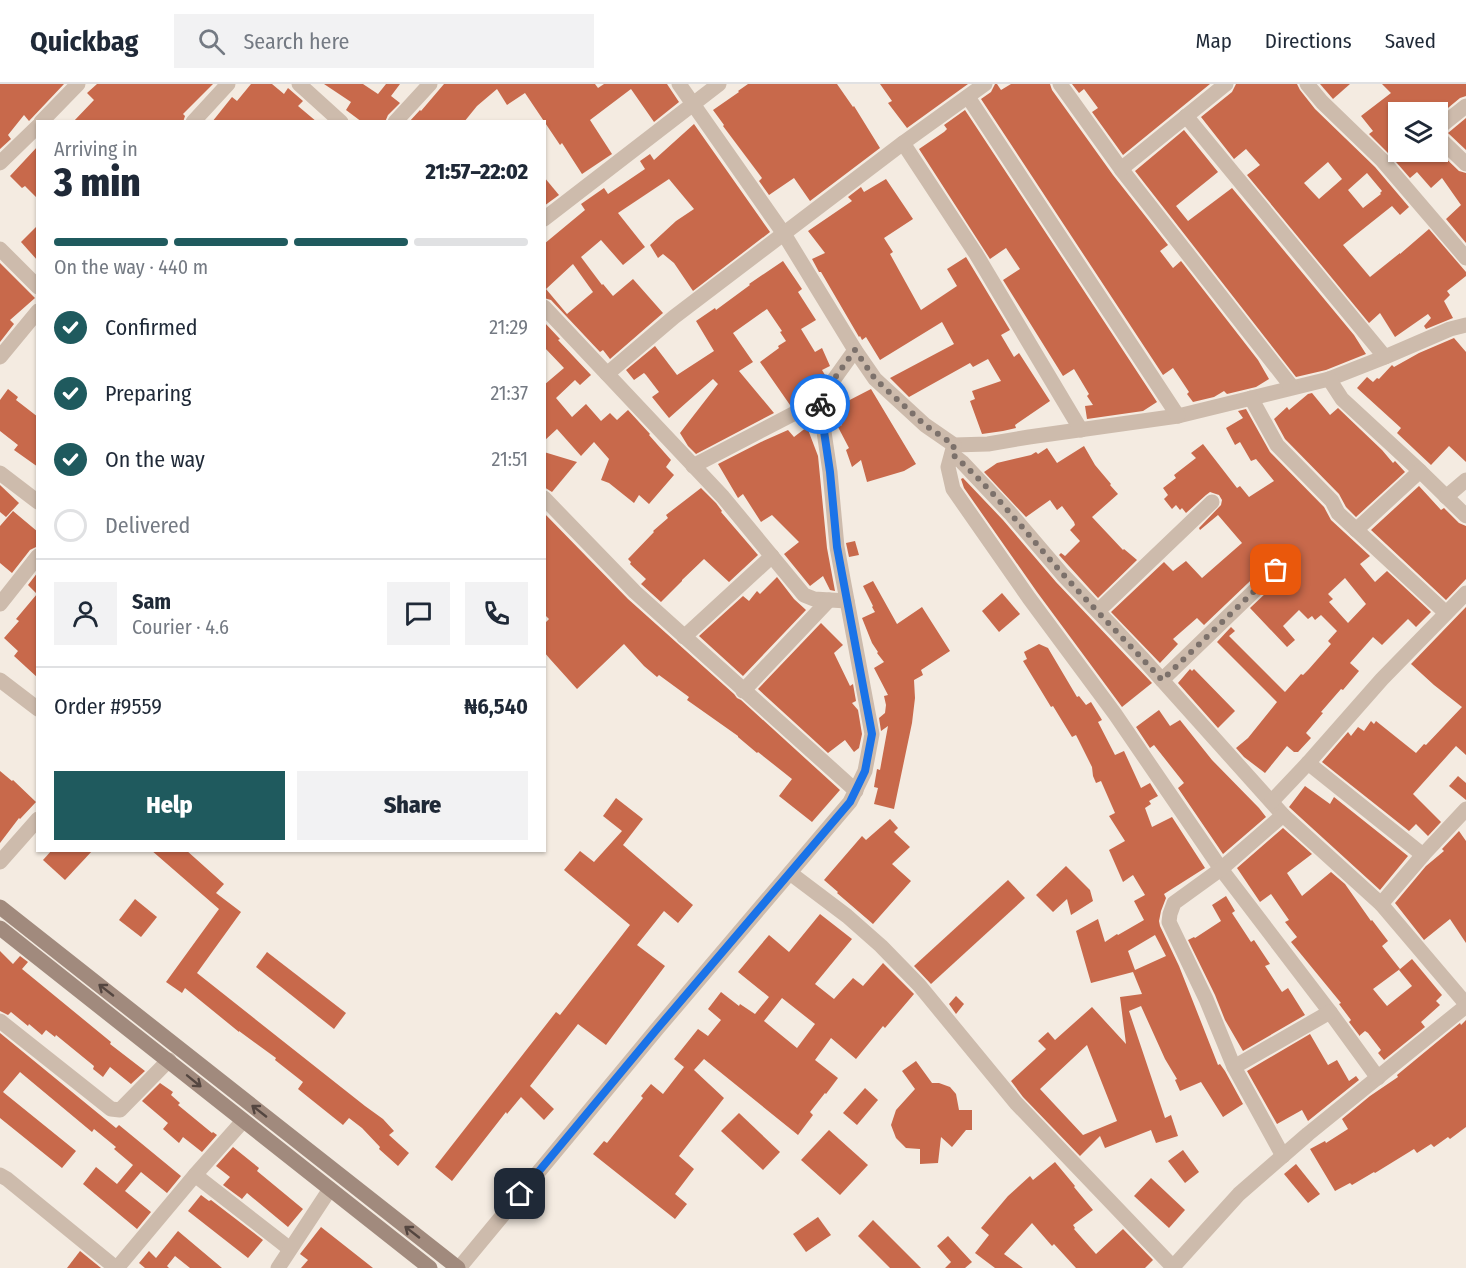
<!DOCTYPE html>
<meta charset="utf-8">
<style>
:root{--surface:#fff;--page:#f2f2f3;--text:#1f2937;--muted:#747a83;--line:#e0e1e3;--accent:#1f5a5e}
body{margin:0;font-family:"Fira Sans Condensed",sans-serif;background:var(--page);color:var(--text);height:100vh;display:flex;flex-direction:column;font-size:22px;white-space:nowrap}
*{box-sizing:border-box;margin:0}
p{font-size:20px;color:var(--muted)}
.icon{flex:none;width:33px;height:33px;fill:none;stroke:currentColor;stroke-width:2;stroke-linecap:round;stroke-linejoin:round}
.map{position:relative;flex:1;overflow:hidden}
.details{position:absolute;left:36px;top:36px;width:510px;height:732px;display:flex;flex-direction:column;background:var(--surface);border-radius:0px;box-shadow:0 2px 4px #0004}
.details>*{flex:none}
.buttons{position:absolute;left:1388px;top:18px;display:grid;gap:12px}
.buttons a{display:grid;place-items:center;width:60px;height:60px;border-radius:0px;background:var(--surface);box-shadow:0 2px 4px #0004;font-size:30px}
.pin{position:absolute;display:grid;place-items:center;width:51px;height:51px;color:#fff;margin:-26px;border-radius:12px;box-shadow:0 3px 9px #0006}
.courier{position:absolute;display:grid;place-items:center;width:60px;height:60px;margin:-30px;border:4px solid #1a73e8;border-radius:50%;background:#fff;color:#222;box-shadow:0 2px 8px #0007}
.summary em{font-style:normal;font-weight:800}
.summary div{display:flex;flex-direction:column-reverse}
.summary{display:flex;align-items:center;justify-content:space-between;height:102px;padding:0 18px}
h1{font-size:39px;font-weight:800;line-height:45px}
.bar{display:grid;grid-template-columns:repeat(4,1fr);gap:9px 6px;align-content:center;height:72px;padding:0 18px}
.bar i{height:8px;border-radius:4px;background:var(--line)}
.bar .active{background:var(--accent)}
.bar p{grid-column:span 4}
.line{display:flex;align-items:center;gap:15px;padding:0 18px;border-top:2px solid var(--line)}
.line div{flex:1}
.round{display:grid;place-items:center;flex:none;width:63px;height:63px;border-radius:0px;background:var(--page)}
ol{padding:0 18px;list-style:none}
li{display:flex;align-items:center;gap:18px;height:66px}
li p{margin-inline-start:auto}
li .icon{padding:6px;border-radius:50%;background:var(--accent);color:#fff;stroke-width:4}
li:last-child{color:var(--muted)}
li i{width:33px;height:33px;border:3px solid var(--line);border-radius:50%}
.button{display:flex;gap:12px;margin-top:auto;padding:12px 18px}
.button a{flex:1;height:69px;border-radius:0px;background:var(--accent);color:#fff;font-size:24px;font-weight:800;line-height:69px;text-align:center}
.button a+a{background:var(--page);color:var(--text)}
header{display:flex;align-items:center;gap:36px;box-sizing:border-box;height:84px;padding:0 30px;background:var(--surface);border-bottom:2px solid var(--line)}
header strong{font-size:28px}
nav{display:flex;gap:33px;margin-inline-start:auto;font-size:21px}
.search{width:420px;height:54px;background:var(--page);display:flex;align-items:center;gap:15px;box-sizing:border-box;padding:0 21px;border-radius:0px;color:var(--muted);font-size:22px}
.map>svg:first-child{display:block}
.building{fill:#c8694b;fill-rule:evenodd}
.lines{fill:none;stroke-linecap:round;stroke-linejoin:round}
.street{stroke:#cdbbac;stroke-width:15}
.secondary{stroke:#a18a7d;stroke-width:15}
.oneway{stroke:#544640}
.done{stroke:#7c716b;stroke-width:6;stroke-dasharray:0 10.8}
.route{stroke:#1a73e8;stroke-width:8}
</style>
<header>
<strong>Quickbag</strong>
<div class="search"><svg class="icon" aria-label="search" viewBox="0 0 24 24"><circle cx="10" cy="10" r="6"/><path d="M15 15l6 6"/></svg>Search here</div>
<nav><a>Map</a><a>Directions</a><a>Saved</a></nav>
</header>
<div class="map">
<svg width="1466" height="1184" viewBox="0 0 1466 1184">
<rect width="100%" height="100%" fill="#f4ebe1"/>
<g class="building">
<polygon points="0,0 64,0 29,37 24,31 8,51 11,55 0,65"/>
<polygon points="97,0 213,0 183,30 185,32 183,38 73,38 94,16 87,9"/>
<polygon points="251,0 272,0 284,10 288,4 303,17 298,22 317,38 212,38 232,13 237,17"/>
<polygon points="324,0 363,0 378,10 386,0 400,0 391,12 400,19 388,31 385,38 362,38 346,26 351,18"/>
<polygon points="444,0 595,0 598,4 604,0 667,0 679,18 654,38 631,5 590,36 612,70 582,90 562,59 560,61 525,9 507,21 497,5 477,22 464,38 409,38 420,26 421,27"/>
<polygon points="748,0 837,0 853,23 854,22 880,64 810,117 794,94 769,111 759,97 762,94 723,42 724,41 713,26 739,8 738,7"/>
<polygon points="880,0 968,0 907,44 888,19 892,17"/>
<polygon points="995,0 997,0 1001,6 1011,0 1050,0 1052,6 1113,91 1168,161 1160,167 1173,184 1181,177 1258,276 1269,295 1256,303 1227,310 1224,307 1214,313 1193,318 1187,310 1189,308 1173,284 1163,291 981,15 991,8"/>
<polygon points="1072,0 1210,0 1123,71 1092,28 1098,24 1084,5 1079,9"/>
<path d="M1236 0H1297L1300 6 1315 25 1375 83 1409 123 1400 131 1392 122 1343 161 1370 193 1400 169V170L1429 145 1466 188V192L1447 207 1450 211 1444 217 1453 234 1426 245 1424 242 1431 234 1428 230 1395 253 1380 229 1369 239 1247 91 1260 81 1246 65 1234 75 1201 33 1232 8ZM1328 78 1342 95 1319 115 1304 99ZM1367 89 1382 107 1380 109 1381 110 1363 124 1348 106Z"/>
<polygon points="1320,0 1350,0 1333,15"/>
<polygon points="1382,0 1466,0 1466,12 1460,14 1437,33 1437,28 1398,28 1398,68 1437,68 1437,66 1459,87 1466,89 1466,159 1446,135 1461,121 1442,94 1431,104 1417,88 1410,94 1389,70 1369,50 1373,47 1361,32 1391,9"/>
<polygon points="965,26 1157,318 1143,327 1087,335 1085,322 1093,321 1087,312 1089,310 1074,285 1063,292 1003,196 1020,185 1006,164 990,175 919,65 944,48 947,45 944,41"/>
<polygon points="1466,34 1466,66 1448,49"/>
<path d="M694 40 770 148 693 207 674 179 663 170 658 174 650 161 676 137 694 125 669 95 618 129 645 163 623 181 601 156 581 173 602 201 603 200 613 212 633 195 663 229 610 275 603 266 600 268 551 216 544 214V160L585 126 581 120 604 104 608 110 645 85 640 77 650 70 654 76ZM573 180 593 208 567 230 546 205Z"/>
<polygon points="1184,46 1218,88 1176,122 1188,137 1232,104 1354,251 1366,270 1326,286 1296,293 1135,87"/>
<polygon points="38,62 38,115 25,102 22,104 10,92"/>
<polygon points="544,93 559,111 544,122"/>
<polygon points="886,95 913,135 884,154 893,168 890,170 921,226 957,202 947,185 966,173 1010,246 1001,251 1014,273 1019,269 1050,317 1015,341 1016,344 1003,347 982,350 970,317 975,315 972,307 1001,297 988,275 973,283 970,279 909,313 890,294 954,260 942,238 880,276 866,253 862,256 860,252 859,253 821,188 819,188 812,175 825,169 808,147 852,117 848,113 861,103 864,108"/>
<polygon points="38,141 38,177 21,158"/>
<polygon points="783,177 802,205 798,208 816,236 801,245 815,268 822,264 830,282 822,286 825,291 814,307 790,321 760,278 779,264 778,262 786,257 780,248 782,247 767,225 733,249 753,278 739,287 774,329 696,370 688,362 680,349 718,300 713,295 669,334 652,313 659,308 646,291 644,289 634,296 626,286 655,262 677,291 714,267 696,237 715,224 716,226 750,201 749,200"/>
<polygon points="0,179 35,214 10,236 14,240 0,258"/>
<polygon points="544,238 560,255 558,256 591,291 580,301 575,296 556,314 572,333 586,320 601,337 610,329 617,336 628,326 650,350 649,351 671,376 666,383 674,391 649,420 639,411 634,419 609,399 601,396 609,375 594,358 581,372 557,345 544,357 544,301 564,284 544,263"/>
<polygon points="1454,254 1466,268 1466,378 1449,362 1431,381 1397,349 1401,344 1357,304 1367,293 1373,298 1377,294 1379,295 1392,281 1394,283 1419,269"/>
<polygon points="8,305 18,313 16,316 38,333 38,383 14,366 18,361 0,347 0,316"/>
<polygon points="871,305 916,380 904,387 867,398 861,376 852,383 846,366 849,364 838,343 842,341 838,333 845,329 840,321"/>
<polygon points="1312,309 1330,331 1338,324 1382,366 1393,379 1395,377 1405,388 1356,433 1346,423 1339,410 1285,355 1274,335 1287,323 1289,326 1308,310"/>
<path d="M1246 325 1270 368 1324 423 1331 436 1370 472 1360 480 1375 498 1387 487 1431 528 1416 543 1408 535 1382 561 1373 553 1350 579 1359 587 1343 606 1341 605 1321 628 1323 629 1306 649 1311 654 1298 668H1294L1287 662 1265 689 1244 673 1236 664 1248 654 1277 618 1217 558 1231 543 1235 547 1229 552 1285 608 1301 590 1303 591 1309 585 1331 560 1328 557 1337 547 1321 531 1315 536 1312 532 1308 535 1299 526 1283 542 1295 556 1287 563 1250 524 1283 493 1286 484 1283 480 1278 477H1273L1269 479 1204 541 1197 534 1173 555 1178 560 1160 579 1111 528 1164 478 1173 487 1186 477 1202 494 1242 459 1218 431 1200 446 1199 444 1221 421 1222 416 1219 411 1210 408 1206 411 1186 429 1182 424 1180 426 1176 421 1172 425 1164 415 1168 411 1163 404 1176 394 1174 391 1196 374 1191 369 1203 360 1237 404 1240 402 1249 413 1274 397 1256 375 1251 377 1240 358 1235 361 1226 344 1243 334 1238 327ZM1345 494 1366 520 1348 539 1329 518 1333 515 1328 510Z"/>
<polygon points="807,343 818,372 827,464 835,507 830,506 823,492 810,502 784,470 799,458 772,431 761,438 743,410 738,414 718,380 761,358 788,346 794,353"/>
<polygon points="1084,362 1095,381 1111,400 1110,401 1118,410 1092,433 1123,466 1124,465 1137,476 1098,514 1059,471 1061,469 1065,472 1080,457 1070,446 1075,441 1074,438 1062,422 1057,426 1050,416 1026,433 984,388 997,379 1031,371 1036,368 1038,370 1047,364 1057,379"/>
<polygon points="544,368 577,378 552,408 544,403"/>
<polygon points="963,394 1003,436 1056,498 1152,599 1122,623 1037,508 964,404 961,395"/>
<polygon points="0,401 19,419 6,433 0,428"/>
<polygon points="1419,402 1441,426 1444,424 1459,439 1466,442 1466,495 1446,516 1371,446"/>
<polygon points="701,404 716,419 722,427 721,428 758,471 729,498 704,475 682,496 682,497 661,518 641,500 646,495 630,480 631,478 628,475 654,448 653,447 668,434 666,431"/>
<polygon points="13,427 38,448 38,462 30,466 12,489 0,479 0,442"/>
<polygon points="544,429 628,515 734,610 737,614 741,616 840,706 812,738 779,712 792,695 758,668 757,669 738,653 738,652 687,616 689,613 659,591 657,593 644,582 624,560 577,605 550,575 544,568 544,540 549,535 544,530"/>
<polygon points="855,457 859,471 849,473 846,459"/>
<polygon points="38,488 38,594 14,572 18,567 4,554 19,537 16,535 37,510 28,501"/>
<polygon points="777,493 794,515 806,526 743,592 699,552 743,512 749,517 757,507 760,510"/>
<polygon points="873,497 897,540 922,523 950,567 921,586 923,591 914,596 915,614 912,639 894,725 874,720 878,704 874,703 877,685 880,686 888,642 881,647 879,634 885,629 886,621 884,612 888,611 874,584 884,578 877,569 878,568 872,559 862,534 875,528 872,523 873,522 863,502"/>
<polygon points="1002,509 1020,530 999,548 982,527"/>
<polygon points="1466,523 1466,671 1456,662 1413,710 1441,738 1428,752 1416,740 1409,747 1322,678 1348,648 1351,652 1358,643 1364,647 1371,637 1374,640 1376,637 1416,669 1424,660 1426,661 1462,623 1434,601 1411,580"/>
<polygon points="821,539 843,561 834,569 850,602 853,600 856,617 852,619 858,626 862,650 859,664 854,668 845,656 828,669 758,605"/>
<path d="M1039 560 1048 564 1077 613 1079 612 1086 621 1091 618 1102 636 1098 638 1115 671 1124 667 1141 704 1150 699 1158 712 1149 717 1151 720 1145 724 1152 743 1172 733 1205 784 1164 810 1166 814 1161 827 1159 837 1160 842 1179 882 1218 981 1220 980 1225 987 1243 1020 1223 1033 1201 998 1180 1007 1175 996 1177 995 1165 975 1141 922 1129 927 1165 1034 1171 1031 1178 1052 1156 1059 1151 1046 1105 1064 1100 1052 1080 1072 1023 1013 1011 997 1046 965 1038 957 1048 948 1055 956 1092 923 1126 960 1120 913 1142 910 1133 888 1091 899 1076 847 1098 835 1105 858 1117 850 1118 851 1144 836 1134 817 1145 811 1133 791 1123 798 1109 766 1125 757 1109 732 1115 729 1101 697 1096 699 1093 692 1092 683 1076 651 1072 653 1053 622 1051 623 1023 577 1027 575 1024 568ZM1155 851 1166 872 1135 886 1128 867ZM1087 961 1117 1037 1083 1051 1040 1005Z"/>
<polygon points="1190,585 1192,587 1194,585 1235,627 1218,644 1178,599"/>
<polygon points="1159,626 1170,642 1180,636 1212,676 1259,724 1266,733 1223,770 1178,704 1184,699 1154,661 1150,664 1136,643"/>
<polygon points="0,687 12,697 13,696 36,718 20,735 19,734 0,759"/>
<polygon points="1458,692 1466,699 1466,716 1449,702"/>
<polygon points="1305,702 1330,720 1334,713 1408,772 1380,806 1289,723"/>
<polygon points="616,714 643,735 623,761 693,821 678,839 664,827 637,861 665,882 606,961 578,940 530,1002 554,1025 544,1036 521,1013 507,1030 506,1028 452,1097 435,1083 556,928 560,931 630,841 564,786 580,767 594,778 622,747 603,732"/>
<polygon points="890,735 898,744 894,748 910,763 892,780 911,797 873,840 837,809 838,808 824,796 862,752 866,756"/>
<polygon points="1283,744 1312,770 1287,789 1302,812 1331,788 1345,800 1371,837 1372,836 1388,857 1382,862 1400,885 1373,905 1387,922 1412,902 1399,886 1412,875 1442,911 1436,917 1440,921 1421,938 1425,943 1384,976 1378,969 1381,966 1368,949 1365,947 1359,952 1359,951 1349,938 1351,936 1339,920 1341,919 1291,858 1297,853 1285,838 1289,836 1271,810 1260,818 1237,784"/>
<polygon points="1459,747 1466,757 1466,859 1450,835 1424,856 1395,819 1426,782 1444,767 1442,765"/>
<polygon points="52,766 93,766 65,796 43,776"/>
<polygon points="151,766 186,766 224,800 216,809 241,828 197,889 365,1022 383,1035 394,1047 389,1051 409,1069 398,1082 379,1065 380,1063 362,1044 349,1034 343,1041 298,1005 303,998 275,976 276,974 239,947 239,948 185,904 182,909 166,898 219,825"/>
<polygon points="1066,782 1090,806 1093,817 1071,831 1067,815 1053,828 1036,811"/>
<polygon points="1008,796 1025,814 931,900 914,882"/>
<polygon points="1226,812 1235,827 1232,829 1251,858 1254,856 1270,880 1265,882 1282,908 1288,904 1305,931 1243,967 1225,936 1215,911 1188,856 1194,853 1195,854 1221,837 1212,821"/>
<polygon points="135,815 157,833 141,853 119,836"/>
<path d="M820 830 852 855 815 900 834 915 853 894 863 902 883 879 914 910 885 944 883 942 856 975 831 954 815 976 838 994 826 1010 825 1009 810 1028 813 1031 798 1051 704 975 694 986 724 1014 679 1072 694 1085 675 1110 687 1120 675 1135 593 1070 604 1057 607 1059 643 1014 641 1012 651 1000 663 1010 684 983 674 975 698 945 708 952 721 936 708 925 721 908 739 922 740 920 755 930 769 913 738 888 769 851 789 868ZM782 914 815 940 797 964 764 937Z"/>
<polygon points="0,867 13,880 20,872 28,878 22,885 111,958 110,960 145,987 131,1000 110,983 103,993 93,985 94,982 56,951 55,953 46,946 42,951 29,940 28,942 11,928 8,931 0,927"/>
<polygon points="267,868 346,929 334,945 256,883"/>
<polygon points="956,912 964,920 956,930 949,920"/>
<polygon points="1466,936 1466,1043 1450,1055 1448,1053 1434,1063 1431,1060 1417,1069 1414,1065 1375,1089 1374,1088 1352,1101 1350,1099 1335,1107 1310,1065 1325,1057 1326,1059 1348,1045 1342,1035 1370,1012 1398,993 1397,991 1460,939 1461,941"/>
<polygon points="0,949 116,1044 119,1041 181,1092 167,1109 141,1088 125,1107 151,1128 137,1145 83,1100 96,1083 117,1100 133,1081 114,1065 116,1063 94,1045 92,1048 20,988 3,1008 76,1067 62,1084 0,1034"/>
<polygon points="1310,950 1328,981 1337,976 1349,997 1356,992 1359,996 1308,1037 1302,1026 1277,1040 1247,987"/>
<polygon points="916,977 932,999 939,999 950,1003 956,1010 959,1026 972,1026 972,1046 966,1046 952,1063 941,1053 938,1079 920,1080 920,1065 906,1064 896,1054 891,1041 896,1026 915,1005 902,987"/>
<polygon points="160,999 173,1008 171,1011 180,1019 178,1021 212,1049 213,1048 217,1051 202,1068 183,1053 179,1059 163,1045 168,1039 142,1017"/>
<polygon points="865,1004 878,1016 857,1041 843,1029"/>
<polygon points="739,1029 780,1068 763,1086 721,1047"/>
<polygon points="829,1046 868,1081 840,1111 801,1076"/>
<polygon points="233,1063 259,1084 257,1087 303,1125 288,1143 247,1109 242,1115 223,1101 230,1093 216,1082"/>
<polygon points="1183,1066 1199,1088 1185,1099 1168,1077"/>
<polygon points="1055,1078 1075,1102 1074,1103 1093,1126 1073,1141 1075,1144 1074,1145 1096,1170 1123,1145 1153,1176 1145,1184 1076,1184 1054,1160 1052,1162 1032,1139 1004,1170 1023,1184 995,1184 975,1169 989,1151 981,1144 1008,1112 1030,1092 1033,1096"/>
<polygon points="1296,1080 1320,1110 1308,1119 1284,1090"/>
<polygon points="1151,1094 1185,1126 1169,1144 1134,1112"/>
<polygon points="201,1111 209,1117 211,1116 263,1156 248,1174 188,1127"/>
<polygon points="818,1133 831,1151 806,1168 793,1150"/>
<polygon points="873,1136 921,1184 890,1184 858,1152"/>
<polygon points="321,1143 373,1184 301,1184 308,1176 300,1170"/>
<polygon points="178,1147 222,1184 190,1184 175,1172 167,1182 169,1184 145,1184 139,1179 149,1167 156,1174"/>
<polygon points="948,1152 972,1178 965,1184 945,1184 951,1178 937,1162"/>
<polygon points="80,1167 101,1184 67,1184"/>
</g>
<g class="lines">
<g class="street">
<polyline points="299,0 341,38"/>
<polyline points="679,0 784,150 855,266 875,295 925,341 954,361 988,360 1029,353 1178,332 1329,295 1385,273 1450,245 1466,241"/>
<polyline points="1060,0 1121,85 1292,303"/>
<polyline points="1307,0 1322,18 1382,76 1466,174"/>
<polyline points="968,13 1178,332"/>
<polyline points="1186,32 1385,273"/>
<polyline points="41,38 78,0"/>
<polyline points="193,38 228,0"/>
<polyline points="395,38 430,0"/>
<polyline points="1437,45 1466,22"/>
<polyline points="1437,52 1466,80"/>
<polyline points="903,59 976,170 1081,346"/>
<polyline points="0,79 38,42"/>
<polyline points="1121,85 1226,0"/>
<polyline points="544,135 719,0"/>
<polyline points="0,165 38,203"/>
<polyline points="544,223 723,413 804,511 814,515 847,517"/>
<polyline points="0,273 38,227"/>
<polyline points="607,290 674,233 903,59 985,0"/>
<polyline points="1329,295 1342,315 1420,387 1466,432"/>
<polyline points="1251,314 1277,361 1332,417 1338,429 1446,529"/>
<polyline points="954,361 948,383 953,405 1029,514 1115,630 1221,785 1330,928 1378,994"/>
<polyline points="952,370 962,378 1010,429 1063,491 1144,576 1283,731 1381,820 1466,920"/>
<polyline points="693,382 820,316"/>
<polyline points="0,389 38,418"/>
<polyline points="1446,413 1466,396"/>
<polyline points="544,414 635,508 856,707"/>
<polyline points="1356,446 1420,387"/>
<polyline points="0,520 38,472"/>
<polyline points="1098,527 1212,418"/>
<polyline points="684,553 772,472"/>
<polyline points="0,596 38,625"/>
<polyline points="1162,596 1276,486"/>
<polyline points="743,607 829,516"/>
<polyline points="1308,679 1423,771"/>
<polyline points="1272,717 1308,679 1382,595 1466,509"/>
<polyline points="0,778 38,735"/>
<polyline points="790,789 847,832 881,862 919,901 1016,1019 1173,1183"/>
<polyline points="1381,820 1423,771 1466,725"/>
<polyline points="0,937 111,1025 120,1026 169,976"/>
<polyline points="1234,983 1330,928"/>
<polyline points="1283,1072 1234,983 1206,915 1169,838 1170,830 1174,819 1221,785 1283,731"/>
<polyline points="0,1091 7,1095 116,1184"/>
<polyline points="195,1091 290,1165"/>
<polyline points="117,1184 195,1091 243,1037"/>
<polyline points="278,1184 330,1105"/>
<polyline points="459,1184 657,945 850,718 865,687 872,650 837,463 830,388 820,321 822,312 855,266"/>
<polyline points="1172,1184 1239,1110 1308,1050 1466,922"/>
</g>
<g class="secondary">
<polyline points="0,823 458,1184"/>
<polyline points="0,844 430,1184"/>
</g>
</g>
<defs><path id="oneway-shaft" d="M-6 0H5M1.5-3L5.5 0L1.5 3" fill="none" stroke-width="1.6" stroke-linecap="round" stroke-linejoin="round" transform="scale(1.5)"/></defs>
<g class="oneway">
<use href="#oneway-shaft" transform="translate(106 906) rotate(-142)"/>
<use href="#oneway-shaft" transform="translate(194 997) rotate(39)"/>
<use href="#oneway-shaft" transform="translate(259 1027) rotate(-142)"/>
<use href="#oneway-shaft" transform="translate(412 1148) rotate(-142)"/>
</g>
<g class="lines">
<path class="done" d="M820 320 822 312 855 266 875 295 925 341 954 361 952 370C992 404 1026 449 1061 488 1094 525 1129 560 1162 596L1276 486"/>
<polyline class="route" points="520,1110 657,945 850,718 865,687 872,650 837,463 830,388 820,320"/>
</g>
</svg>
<div class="buttons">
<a><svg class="icon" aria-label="layers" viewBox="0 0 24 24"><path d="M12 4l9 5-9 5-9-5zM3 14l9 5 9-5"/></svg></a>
</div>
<div class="pin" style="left:1276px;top:486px;background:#ea580c"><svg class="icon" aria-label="bag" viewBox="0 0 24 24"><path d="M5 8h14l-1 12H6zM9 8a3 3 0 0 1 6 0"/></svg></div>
<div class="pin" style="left:520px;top:1110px;background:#1f2937"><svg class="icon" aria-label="home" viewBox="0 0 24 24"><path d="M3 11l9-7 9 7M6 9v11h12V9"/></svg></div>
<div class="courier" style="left:820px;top:320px"><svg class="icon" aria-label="bike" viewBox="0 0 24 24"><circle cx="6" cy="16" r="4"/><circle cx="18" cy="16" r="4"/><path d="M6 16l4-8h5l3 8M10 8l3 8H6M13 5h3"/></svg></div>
<section class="details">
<div class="summary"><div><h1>3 min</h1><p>Arriving in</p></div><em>21:57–22:02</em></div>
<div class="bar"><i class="active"></i><i class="active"></i><i class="active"></i><i></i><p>On the way · 440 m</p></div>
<ol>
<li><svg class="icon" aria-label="check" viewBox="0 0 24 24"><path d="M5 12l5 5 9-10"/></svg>Confirmed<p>21:29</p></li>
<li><svg class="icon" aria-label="check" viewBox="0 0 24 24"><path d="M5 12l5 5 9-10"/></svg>Preparing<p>21:37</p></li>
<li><svg class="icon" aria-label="check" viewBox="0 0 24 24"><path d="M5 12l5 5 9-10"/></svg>On the way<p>21:51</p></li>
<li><i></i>Delivered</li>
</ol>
<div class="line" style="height:108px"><a class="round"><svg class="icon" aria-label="person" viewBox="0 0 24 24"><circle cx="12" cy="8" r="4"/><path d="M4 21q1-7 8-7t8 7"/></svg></a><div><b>Sam</b><p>Courier · 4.6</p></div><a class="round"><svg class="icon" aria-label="chat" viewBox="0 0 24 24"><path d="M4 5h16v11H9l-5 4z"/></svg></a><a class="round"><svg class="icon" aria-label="phone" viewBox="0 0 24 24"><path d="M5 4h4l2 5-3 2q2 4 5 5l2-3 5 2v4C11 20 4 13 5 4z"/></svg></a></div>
<div class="line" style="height:78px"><div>Order #9559</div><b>₦6,540</b></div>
<div class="button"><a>Help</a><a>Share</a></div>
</section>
</div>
